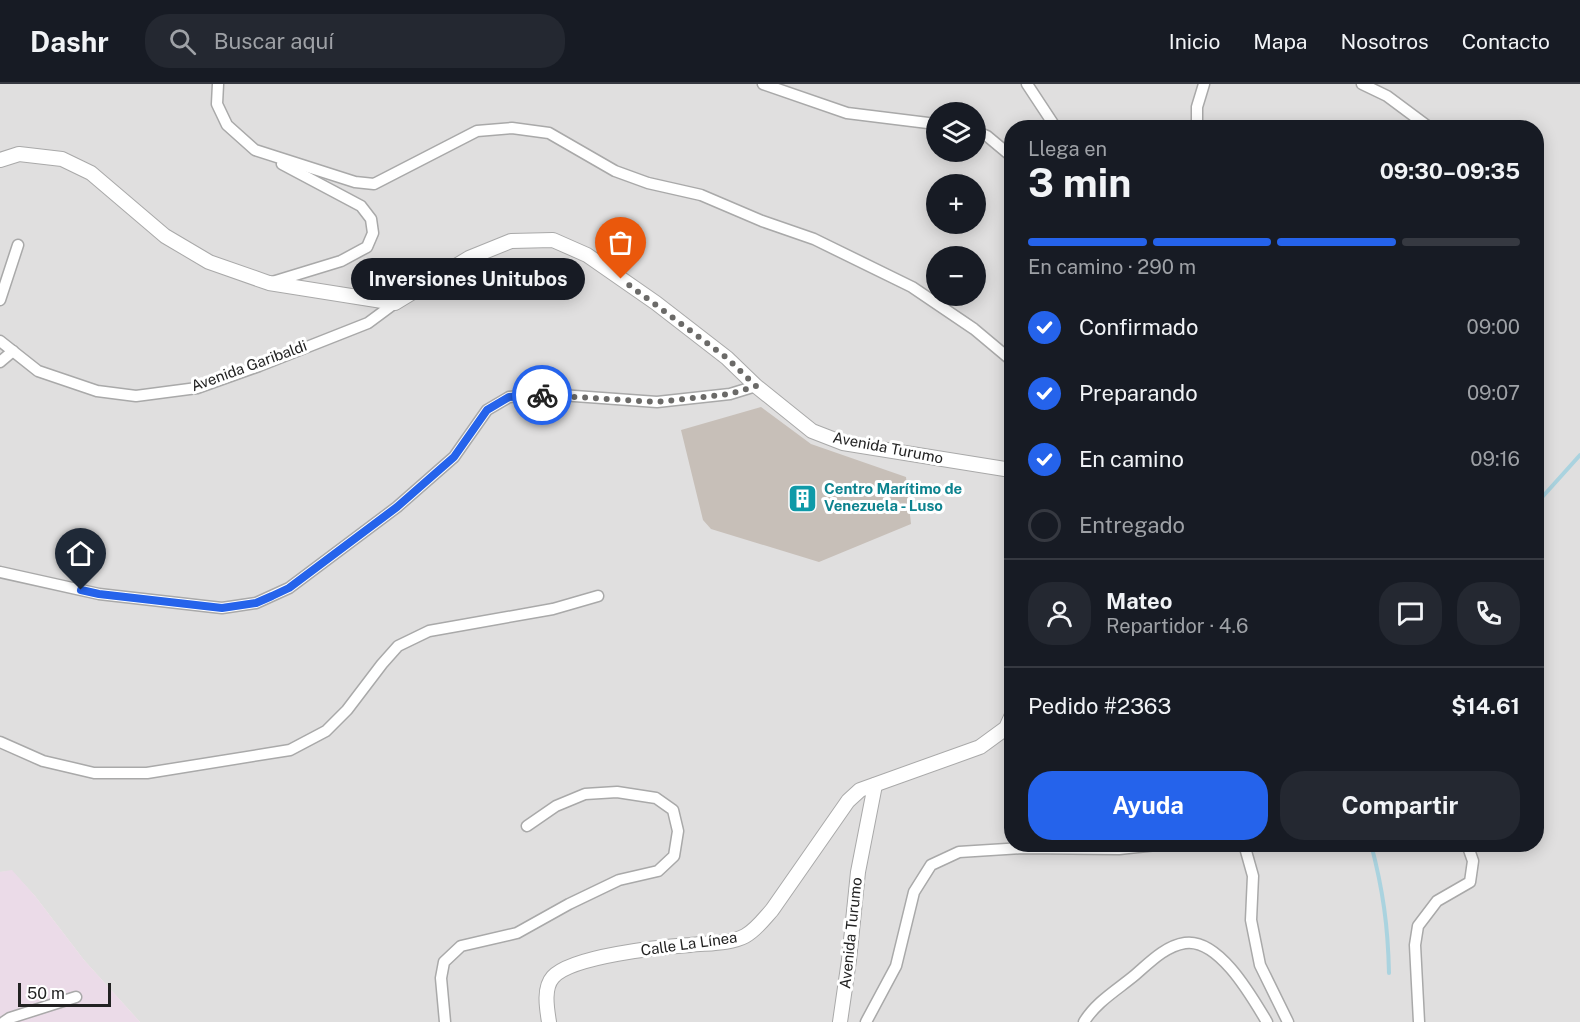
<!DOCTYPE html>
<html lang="es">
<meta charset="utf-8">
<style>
:root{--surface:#171b24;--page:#242831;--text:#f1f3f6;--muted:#9ea1a6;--line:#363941;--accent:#2563eb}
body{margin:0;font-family:"Public Sans",sans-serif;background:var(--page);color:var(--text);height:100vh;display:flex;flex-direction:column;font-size:22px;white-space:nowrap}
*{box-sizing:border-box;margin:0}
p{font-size:20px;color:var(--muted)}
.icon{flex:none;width:33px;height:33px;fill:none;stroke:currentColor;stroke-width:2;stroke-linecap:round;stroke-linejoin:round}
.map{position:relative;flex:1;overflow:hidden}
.sheet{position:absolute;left:1004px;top:36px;width:540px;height:732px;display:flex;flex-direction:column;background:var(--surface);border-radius:24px;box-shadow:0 3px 15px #0003}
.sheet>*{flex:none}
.tools{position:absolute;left:926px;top:18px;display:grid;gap:12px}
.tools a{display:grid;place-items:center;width:60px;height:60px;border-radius:50%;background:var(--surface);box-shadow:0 3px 15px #0003;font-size:30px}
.scale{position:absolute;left:18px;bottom:15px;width:93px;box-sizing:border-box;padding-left:6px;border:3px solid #222;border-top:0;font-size:16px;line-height:21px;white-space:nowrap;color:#222;-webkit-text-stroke:4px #fff;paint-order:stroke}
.pin{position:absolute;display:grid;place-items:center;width:51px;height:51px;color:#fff;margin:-62px -26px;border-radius:50% 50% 50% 0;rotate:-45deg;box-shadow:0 0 6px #0007}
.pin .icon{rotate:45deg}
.courier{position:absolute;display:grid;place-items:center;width:60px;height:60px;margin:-30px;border:4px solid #2563eb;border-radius:50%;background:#fff;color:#222;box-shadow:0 2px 8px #0007}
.bubble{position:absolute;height:42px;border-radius:21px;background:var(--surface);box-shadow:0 3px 15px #0003;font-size:20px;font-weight:700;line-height:42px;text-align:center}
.headline em{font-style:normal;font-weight:700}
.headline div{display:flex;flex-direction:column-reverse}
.headline{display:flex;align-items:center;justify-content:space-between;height:102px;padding:0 24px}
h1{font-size:39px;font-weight:700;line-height:45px}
.bar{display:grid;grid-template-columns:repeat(4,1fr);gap:9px 6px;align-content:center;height:72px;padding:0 24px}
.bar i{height:8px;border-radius:4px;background:var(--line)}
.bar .selected{background:var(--accent)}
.bar p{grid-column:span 4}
.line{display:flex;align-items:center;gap:15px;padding:0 24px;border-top:2px solid var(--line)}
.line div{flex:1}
.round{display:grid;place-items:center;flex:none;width:63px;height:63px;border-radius:24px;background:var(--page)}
ol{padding:0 24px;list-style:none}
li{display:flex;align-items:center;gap:18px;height:66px}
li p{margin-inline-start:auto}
li .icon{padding:6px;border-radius:50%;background:var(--accent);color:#fff;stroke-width:4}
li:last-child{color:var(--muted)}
li i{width:33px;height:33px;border:3px solid var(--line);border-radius:50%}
.cta{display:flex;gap:12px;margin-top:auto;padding:12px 24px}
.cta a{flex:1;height:69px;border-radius:24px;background:var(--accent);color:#fff;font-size:24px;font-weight:700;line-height:69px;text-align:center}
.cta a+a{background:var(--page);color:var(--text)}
header{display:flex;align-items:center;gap:36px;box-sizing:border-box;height:84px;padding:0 30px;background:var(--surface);border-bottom:2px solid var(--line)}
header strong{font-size:28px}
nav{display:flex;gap:33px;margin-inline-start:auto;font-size:21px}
.search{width:420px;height:54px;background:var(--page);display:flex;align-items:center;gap:15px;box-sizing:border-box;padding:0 21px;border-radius:24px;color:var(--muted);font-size:22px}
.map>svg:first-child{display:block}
.residential{fill:#e0dfdf;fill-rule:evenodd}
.industrial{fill:#ebdbe8}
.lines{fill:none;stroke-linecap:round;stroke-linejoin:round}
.stream{stroke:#aad3df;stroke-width:4}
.building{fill:#c7bfb8}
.minor-casing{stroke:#a9a9a9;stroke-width:13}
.tertiary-casing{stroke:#a9a9a9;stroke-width:16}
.minor{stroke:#fff;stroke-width:10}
.tertiary{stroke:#fff;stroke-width:14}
.done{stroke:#6b6a68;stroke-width:6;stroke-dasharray:0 10.8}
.route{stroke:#2563eb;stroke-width:8}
.labels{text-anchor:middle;stroke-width:6;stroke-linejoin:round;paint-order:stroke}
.street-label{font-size:15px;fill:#222;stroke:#fff}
.culture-label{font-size:15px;font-weight:bold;fill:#0d838f;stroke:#fff;text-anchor:start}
</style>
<header>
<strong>Dashr</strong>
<div class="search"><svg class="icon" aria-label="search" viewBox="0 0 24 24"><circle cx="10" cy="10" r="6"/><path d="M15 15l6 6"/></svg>Buscar aquí</div>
<nav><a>Inicio</a><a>Mapa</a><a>Nosotros</a><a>Contacto</a></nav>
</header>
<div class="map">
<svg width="1580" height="938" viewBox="0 0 1580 938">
<rect width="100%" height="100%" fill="#f2efe9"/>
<path class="residential" d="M0 0H1580V938H140L84 876 35 812 12 787 0 788ZM936 28H975V68H936ZM1011 44H1536V760H1011ZM936 100H975V140H936ZM936 172H975V212H936Z"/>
<polygon class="industrial" points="12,786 35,812 84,876 140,938 0,938 0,788"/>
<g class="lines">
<g class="stream">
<polyline points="1536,420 1580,371"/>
<path d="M1371 760C1383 806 1388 842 1389 889"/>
</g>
</g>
<polygon class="building" points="761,323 811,360 906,393 911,440 819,478 711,445 703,436 681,346"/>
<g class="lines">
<defs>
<g id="minor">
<polyline points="218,0 217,20 227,41 255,66 355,98 374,100 477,47 512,44 549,49 615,87 648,99 701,111 762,137 814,155 912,203 974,245 1011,276"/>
<polyline points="763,0 847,29 936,40"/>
<polyline points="1027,0 1056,44"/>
<polyline points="1362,0 1387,12 1430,44"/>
<polyline points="1197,44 1197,23 1204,0"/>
<polyline points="975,47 987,52 1011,72"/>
<polyline points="269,199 341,177 367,163 373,149 371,135 361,122 282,80"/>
<polyline points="1536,215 1536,223"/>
<polyline points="0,216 18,161"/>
<polyline points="0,257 38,287 97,307 136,312 197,304 259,282 368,239 395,219"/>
<polyline points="0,278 13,267"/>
<polyline points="0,488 99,510 222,524 256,519 289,504 397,423 454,373 487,326 509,313 547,310 657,318 730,310 756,302"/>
<polyline points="0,658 43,677 94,689 147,689 290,666 326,647 347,626 382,580 398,562 429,547 553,525 598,512"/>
<polyline points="1244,760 1253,792 1251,836 1260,881 1288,938"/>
<polyline points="4,938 10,934 76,913"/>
<polyline points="445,938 441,894 444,878 461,862 517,849 569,820 619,796 658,787 674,772 678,747 673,726 656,714 617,708 585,710 556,722 527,742"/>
<polyline points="866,938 896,882 914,808 931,781 959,768 1023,764 1119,765 1166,760"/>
<path d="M1084 938C1096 918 1117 906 1135 891 1149 879 1165 862 1185 859 1219 854 1252 913 1267 938"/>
<polyline points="1419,938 1415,861 1418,842 1437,817 1470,798 1473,777 1467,760"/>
</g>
<g id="tertiary">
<polyline points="0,76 19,70 62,75 91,89 165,152 209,178 269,199 395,219 469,174 511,157 553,156 587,171 656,219 727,274 756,302 812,347 843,359 1011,386"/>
<path d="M549 938C547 925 543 904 553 893 572 872 660 863 690 861 707 859 730 860 745 852 756 846 764 835 772 826L848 717 860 706 980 663 1006 644 1011 633"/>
<polyline points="840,938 849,876 858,788 875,701"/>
</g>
</defs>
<use href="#minor" class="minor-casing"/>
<use href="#tertiary" class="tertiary-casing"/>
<use href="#minor" class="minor"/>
<use href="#tertiary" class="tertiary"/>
</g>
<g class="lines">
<polyline class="done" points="542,311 657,318 730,310 756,302 727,274 621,195"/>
<polyline class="route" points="81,506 99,510 222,524 256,519 272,512 289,504 397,423 454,373 487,326 509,313 542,311"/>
</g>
<defs>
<symbol id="building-square" viewBox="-11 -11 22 22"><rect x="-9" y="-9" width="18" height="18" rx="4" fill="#0f9aa8" stroke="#fff"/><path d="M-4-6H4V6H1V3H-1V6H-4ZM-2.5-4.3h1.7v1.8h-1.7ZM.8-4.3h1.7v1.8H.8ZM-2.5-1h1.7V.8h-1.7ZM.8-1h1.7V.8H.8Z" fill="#fff"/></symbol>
</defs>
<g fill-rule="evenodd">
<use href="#building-square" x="786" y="398" width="33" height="33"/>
</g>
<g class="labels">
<g class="street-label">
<text transform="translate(249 282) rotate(-20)" y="5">Avenida Garibaldi</text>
<text transform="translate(888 364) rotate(11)" y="5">Avenida Turumo</text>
<text transform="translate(851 849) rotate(-84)" y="5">Avenida Turumo</text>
<text transform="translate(689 860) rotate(-8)" y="5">Calle La Línea</text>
</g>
<g class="culture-label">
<text x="824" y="410">Centro Marítimo de<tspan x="824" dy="17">Venezuela - Luso</tspan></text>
</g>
</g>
</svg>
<div class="tools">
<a><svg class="icon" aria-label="layers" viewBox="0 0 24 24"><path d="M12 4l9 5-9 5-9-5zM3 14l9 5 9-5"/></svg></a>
<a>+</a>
<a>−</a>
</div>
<div class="scale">50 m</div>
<div class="pin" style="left:621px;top:195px;background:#ea580c"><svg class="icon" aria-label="bag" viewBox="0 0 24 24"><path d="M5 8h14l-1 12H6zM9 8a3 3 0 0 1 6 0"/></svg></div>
<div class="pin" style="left:81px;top:506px;background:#1f2937"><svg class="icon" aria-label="home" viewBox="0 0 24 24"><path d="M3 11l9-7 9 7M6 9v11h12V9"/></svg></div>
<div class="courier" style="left:542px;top:311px"><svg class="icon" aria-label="bike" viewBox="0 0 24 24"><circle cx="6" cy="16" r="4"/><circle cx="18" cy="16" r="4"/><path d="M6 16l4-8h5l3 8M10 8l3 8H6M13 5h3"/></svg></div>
<div class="bubble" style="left:351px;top:174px;width:234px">Inversiones Unitubos</div>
<section class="sheet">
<div class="headline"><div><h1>3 min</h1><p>Llega en</p></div><em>09:30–09:35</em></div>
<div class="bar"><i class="selected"></i><i class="selected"></i><i class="selected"></i><i></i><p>En camino · 290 m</p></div>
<ol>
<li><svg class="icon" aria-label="check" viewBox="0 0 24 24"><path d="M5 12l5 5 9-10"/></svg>Confirmado<p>09:00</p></li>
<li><svg class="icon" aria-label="check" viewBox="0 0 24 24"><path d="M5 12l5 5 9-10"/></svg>Preparando<p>09:07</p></li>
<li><svg class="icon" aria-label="check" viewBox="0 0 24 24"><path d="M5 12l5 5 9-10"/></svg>En camino<p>09:16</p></li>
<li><i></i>Entregado</li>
</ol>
<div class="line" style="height:108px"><a class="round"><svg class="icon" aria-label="person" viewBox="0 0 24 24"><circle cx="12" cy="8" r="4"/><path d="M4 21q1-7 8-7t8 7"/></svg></a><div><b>Mateo</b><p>Repartidor · 4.6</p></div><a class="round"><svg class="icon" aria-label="chat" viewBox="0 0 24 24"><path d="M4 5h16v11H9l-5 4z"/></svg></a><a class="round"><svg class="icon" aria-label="phone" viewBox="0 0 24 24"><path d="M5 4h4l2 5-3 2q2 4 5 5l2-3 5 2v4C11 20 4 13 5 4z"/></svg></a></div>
<div class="line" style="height:78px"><div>Pedido #2363</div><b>$14.61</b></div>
<div class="cta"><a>Ayuda</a><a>Compartir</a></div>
</section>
</div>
